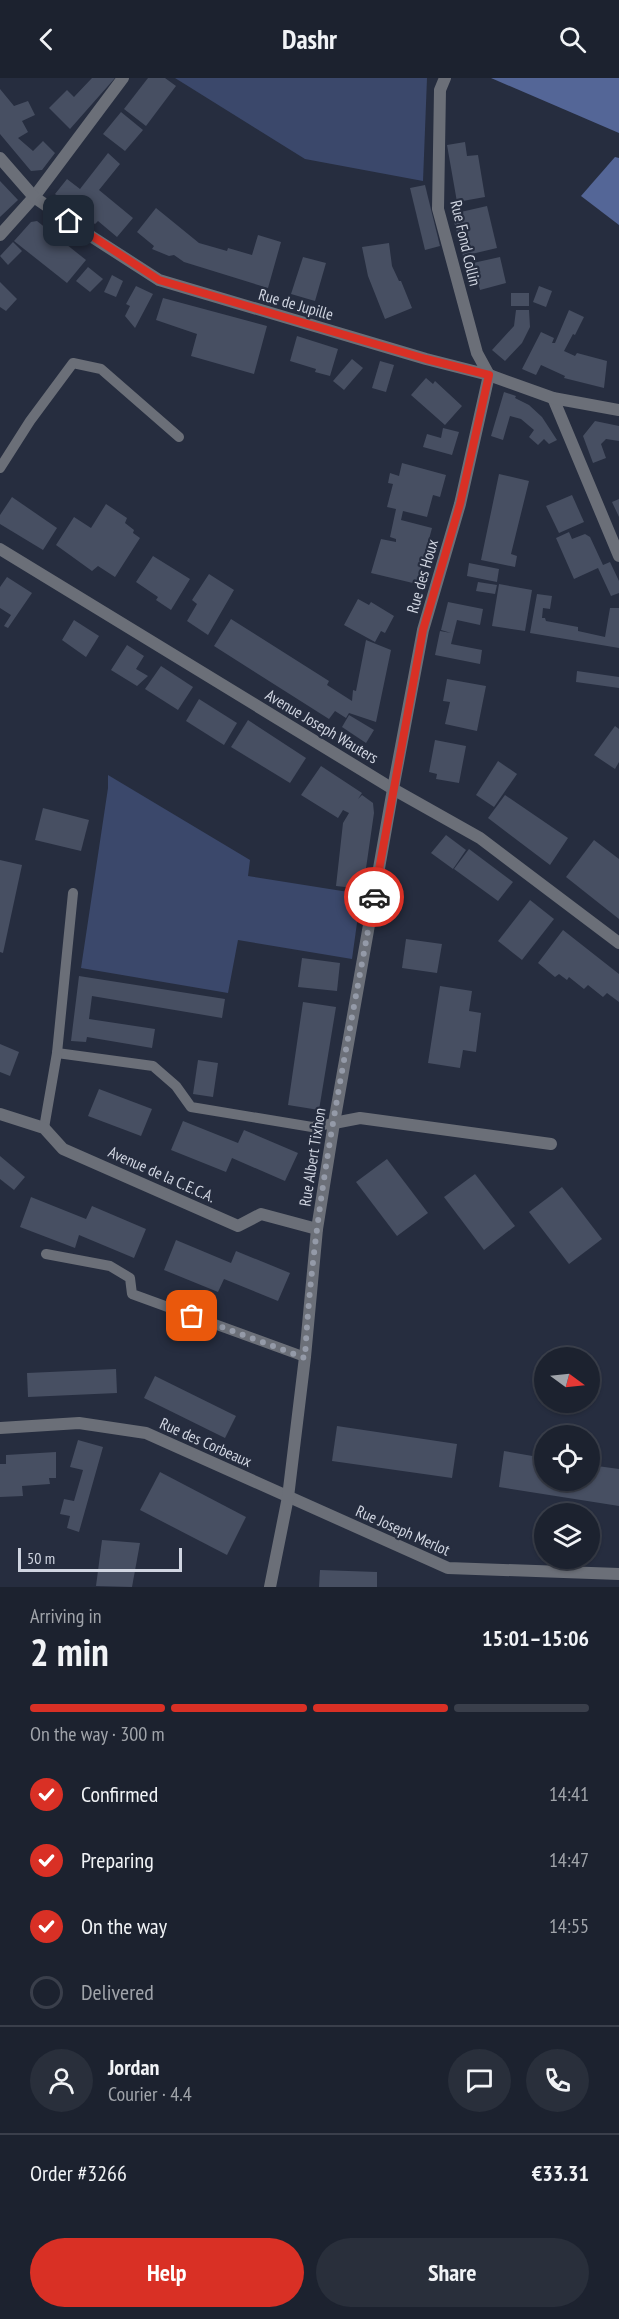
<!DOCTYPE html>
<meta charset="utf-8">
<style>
:root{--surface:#1c222f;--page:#292f3b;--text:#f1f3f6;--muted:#a0a4aa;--line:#3a3f4b;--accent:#d93025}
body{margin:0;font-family:"PT Sans Narrow",sans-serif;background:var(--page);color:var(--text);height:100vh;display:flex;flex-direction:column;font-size:22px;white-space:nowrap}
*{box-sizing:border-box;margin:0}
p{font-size:20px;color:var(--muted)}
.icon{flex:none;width:33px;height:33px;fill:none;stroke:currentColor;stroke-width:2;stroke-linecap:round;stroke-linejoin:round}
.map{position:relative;height:1509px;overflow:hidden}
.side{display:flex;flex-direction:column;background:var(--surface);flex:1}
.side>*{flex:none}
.needle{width:39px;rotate:105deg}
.controls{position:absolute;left:534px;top:1269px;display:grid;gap:12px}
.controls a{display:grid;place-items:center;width:66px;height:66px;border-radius:50%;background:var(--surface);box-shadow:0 2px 4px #0004,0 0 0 2px var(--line);font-size:30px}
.scale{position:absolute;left:18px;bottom:15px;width:164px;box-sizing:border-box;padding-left:6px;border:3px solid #d0d5e1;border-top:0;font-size:16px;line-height:21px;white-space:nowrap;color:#d0d5e1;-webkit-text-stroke:4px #262d3f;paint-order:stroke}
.pin{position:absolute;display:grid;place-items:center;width:51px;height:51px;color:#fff;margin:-26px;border-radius:12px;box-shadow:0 3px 9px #0006}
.courier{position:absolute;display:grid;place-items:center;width:60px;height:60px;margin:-30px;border:4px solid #d93025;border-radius:50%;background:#fff;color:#222;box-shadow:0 2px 8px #0007}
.head em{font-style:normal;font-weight:600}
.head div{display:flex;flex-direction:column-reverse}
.head{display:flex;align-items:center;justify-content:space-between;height:102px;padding:0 30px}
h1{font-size:39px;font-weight:600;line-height:45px}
.bar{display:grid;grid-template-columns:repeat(4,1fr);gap:9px 6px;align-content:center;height:72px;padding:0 30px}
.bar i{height:8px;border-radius:4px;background:var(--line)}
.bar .selected{background:var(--accent)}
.bar p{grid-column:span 4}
.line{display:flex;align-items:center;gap:15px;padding:0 30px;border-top:2px solid var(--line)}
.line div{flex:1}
.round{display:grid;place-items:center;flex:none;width:63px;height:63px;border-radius:32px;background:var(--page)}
ol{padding:0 30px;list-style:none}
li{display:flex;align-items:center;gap:18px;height:66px}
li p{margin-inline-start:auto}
li .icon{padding:6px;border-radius:50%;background:var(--accent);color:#fff;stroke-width:4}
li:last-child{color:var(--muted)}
li i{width:33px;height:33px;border:3px solid var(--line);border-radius:50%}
.button{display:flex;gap:12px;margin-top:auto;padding:12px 30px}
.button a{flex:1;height:69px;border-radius:36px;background:var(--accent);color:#fff;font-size:24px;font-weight:600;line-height:69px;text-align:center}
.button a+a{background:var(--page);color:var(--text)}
header{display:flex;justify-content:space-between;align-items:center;height:78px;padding:0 30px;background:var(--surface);font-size:27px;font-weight:600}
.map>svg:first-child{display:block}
.green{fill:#3b486b}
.forest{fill:#546697}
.building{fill:#474f62}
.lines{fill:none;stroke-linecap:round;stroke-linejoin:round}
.service{stroke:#6b6f78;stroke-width:10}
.minor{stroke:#6b6f78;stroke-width:12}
.tertiary{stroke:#6b6f78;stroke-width:12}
.done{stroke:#949aa8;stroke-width:6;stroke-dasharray:0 10.8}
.route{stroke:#d93025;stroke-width:8}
.labels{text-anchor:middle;stroke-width:4.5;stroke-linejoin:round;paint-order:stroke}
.street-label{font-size:16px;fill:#d0d5e1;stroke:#262d3f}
</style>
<header><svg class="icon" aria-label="back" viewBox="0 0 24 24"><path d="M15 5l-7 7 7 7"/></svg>Dashr<svg class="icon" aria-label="search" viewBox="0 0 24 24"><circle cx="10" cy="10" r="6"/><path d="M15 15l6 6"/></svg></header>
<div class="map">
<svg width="619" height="1509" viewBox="0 0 619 1509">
<rect width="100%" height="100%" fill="#262d3f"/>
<g class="green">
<polygon points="175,0 427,0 423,103 305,81"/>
<polygon points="108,697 250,782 248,798 361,816 352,881 238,862 228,915 81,890 108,710"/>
</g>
<g class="forest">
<polygon points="491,0 619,0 619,55"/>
<polygon points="615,79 619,80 619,147 581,118"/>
</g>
<g class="building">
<polygon points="92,0 115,0 70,51 49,30 67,12 74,19"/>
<polygon points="148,0 165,0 176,8 146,48 124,31"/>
<polygon points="0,11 14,28 28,23 35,37 22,43 28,54 18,60 33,73 43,63 55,75 42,92 31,93 0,56"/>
<polygon points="121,34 143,52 125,73 103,56"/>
<polygon points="465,64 467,78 478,77 485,119 457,124 447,67"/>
<polygon points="108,75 120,86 99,112 133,140 117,159 98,143 95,146 55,116 67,101 80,111"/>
<polygon points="0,103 18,122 0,139"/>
<polygon points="425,107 440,168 425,172 410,110"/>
<polygon points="487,128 497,170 463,178 452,136"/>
<polygon points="156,130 199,165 227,173 228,170 252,177 258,157 281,164 268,210 184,184 174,177 169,178 152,171 154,168 137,154"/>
<polygon points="37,143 86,182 67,205 14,163 31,144"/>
<polygon points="13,164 22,173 8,187 0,178"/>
<polygon points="389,165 392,188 399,203 401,203 412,230 385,241 368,198 362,169"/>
<polygon points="303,179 326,185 315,223 291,216"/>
<polygon points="500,179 506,205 480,212 473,185"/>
<polygon points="88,189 103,201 90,214 76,203"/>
<polygon points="112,197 123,203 116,219 104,214"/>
<polygon points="0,204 17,221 6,233 0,229"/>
<polygon points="136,208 153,216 135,250 125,238 130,228 126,226"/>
<polygon points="539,208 552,213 546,229 533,224"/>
<rect x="511" y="215" width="18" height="13"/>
<polygon points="163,220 267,248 254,296 191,278 197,256 156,242"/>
<polygon points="516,232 529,232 530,249 522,265 505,283 492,272 514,248"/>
<polygon points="569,232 584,239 575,257 573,256 564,273 575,278 577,275 607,283 604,310 564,300 565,298 541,287 536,297 522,291 541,254 554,260 552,265 555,265"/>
<polygon points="297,258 338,271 330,298 315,294 316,291 290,283"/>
<polygon points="352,281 363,290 344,312 333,303"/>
<polygon points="380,283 394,287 386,314 372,310"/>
<polygon points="426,300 433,306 435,303 462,328 445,347 411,317"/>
<polygon points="504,314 516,318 515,320 529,327 542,339 557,362 549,366 544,361 538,367 529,359 534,352 521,341 510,338 503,362 491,358"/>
<polygon points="595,343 619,348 619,363 606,361 601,366 606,380 593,385 583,358"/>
<polygon points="443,350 459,354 452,377 423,369 427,356 441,360"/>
<polygon points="402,385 446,397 440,419 433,417 427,439 403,433 401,442 432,450 417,506 371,495 381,461 396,464 396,461 390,459 396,431 387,429 393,406 388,405 390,395 399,398"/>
<polygon points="499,396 529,403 511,476 517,478 515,489 481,482"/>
<polygon points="572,417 584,444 559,455 546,428"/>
<polygon points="12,419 57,450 43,472 0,446 0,437"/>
<polygon points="619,421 619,439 612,424"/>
<polygon points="106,426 127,440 125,445 134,452 133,455 140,460 115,499 98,488 92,493 56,467 74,439 91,450"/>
<polygon points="569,454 572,461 585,456 590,459 603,487 610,484 619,503 619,515 611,518 598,490 574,501 556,460"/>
<polygon points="153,478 190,501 171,532 156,522 158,519 136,504"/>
<polygon points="469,485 499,491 497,504 467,498"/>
<polygon points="209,496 234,512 208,557 187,543 197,526 192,522"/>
<polygon points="7,499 32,515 8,550 4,548 11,537 0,530 0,509"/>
<polygon points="478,504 497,507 495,516 476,513"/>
<polygon points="499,506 532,512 525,553 492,548"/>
<polygon points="537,516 552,518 550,531 543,530 542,540 545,540 546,543 578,549 578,553 605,559 610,530 619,530 619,570 530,555"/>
<polygon points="358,521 369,527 371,524 394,538 385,555 381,553 375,564 344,547"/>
<polygon points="448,524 483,531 480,547 457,542 451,566 482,572 480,586 435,577 440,553 451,555 441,552"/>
<polygon points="231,541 329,603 327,607 352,623 353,612 356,613 366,562 391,572 376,644 349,635 346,640 335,633 329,641 214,568"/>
<polygon points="74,542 99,558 86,579 62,562"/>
<polygon points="127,567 144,578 136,591 148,598 137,608 111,592"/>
<polygon points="161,588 193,609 178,632 145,611"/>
<polygon points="577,593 619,599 619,610 576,604"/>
<polygon points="447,601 486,608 477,653 445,646 450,624 443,623"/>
<polygon points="199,621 237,645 224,667 186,643"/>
<polygon points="349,637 374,652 366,665 342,649"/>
<polygon points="248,642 306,680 290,705 231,669"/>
<polygon points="615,648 619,651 619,684 615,691 594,677"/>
<polygon points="435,662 466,668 459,705 436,701 437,696 429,694"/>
<polygon points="498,683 517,696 494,729 476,717"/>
<polygon points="321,688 362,715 358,721 362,717 373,725 374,735 363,811 336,808 343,745 349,735 343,732 338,740 301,717"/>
<polygon points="505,717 568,760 550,787 488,740"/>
<polygon points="43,730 89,742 81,773 35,762"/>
<polygon points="446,757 466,772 453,791 431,775"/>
<polygon points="594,762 619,781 619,841 566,799"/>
<polygon points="469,771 513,804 498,823 454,791"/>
<polygon points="0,782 22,787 3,875 0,874"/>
<polygon points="530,822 554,841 522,882 498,863"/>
<polygon points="563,852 619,896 619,924 607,915 603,919 588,907 584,911 569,899 567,902 559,896 555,899 538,885"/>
<polygon points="406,861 442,866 437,895 402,890"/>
<polygon points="302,880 340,885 337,913 298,909"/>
<polygon points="79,898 225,921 222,940 92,918 89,941 155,951 152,970 87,959 86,964 71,963"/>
<polygon points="440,908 472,913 469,933 481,935 476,974 463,972 460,990 428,985"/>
<polygon points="303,924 336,929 319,1032 288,1027"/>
<polygon points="0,966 19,974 10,998 0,994"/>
<polygon points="198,982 218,985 213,1019 193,1016"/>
<polygon points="99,1011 152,1031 141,1058 88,1038"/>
<polygon points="183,1043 238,1065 244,1052 298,1075 285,1103 232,1080 226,1094 171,1072"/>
<polygon points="0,1078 25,1099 14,1112 0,1101"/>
<polygon points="387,1081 428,1135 397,1158 356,1104"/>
<polygon points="475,1096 515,1148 484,1172 444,1119"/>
<polygon points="562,1109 602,1161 569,1186 529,1134"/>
<polygon points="31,1119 86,1141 92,1128 146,1151 134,1180 79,1157 75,1170 20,1149"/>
<polygon points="176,1162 231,1185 236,1173 290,1195 278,1223 224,1201 218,1214 164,1192"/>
<polygon points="116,1291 117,1315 28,1319 27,1295"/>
<polygon points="155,1298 236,1338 225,1360 144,1320"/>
<polygon points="337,1348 457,1366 452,1400 332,1383"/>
<polygon points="78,1362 103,1369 79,1454 67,1450 70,1438 60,1436 64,1421 74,1423 83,1392 70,1389"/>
<polygon points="504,1373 544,1380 544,1402 590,1402 590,1387 619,1391 619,1428 499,1409"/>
<polygon points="56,1374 56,1400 49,1400 50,1406 22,1408 23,1418 0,1419 0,1386 6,1386 6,1377"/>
<polygon points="160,1394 246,1439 227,1477 140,1432"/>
<polygon points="102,1462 140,1465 132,1509 96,1508"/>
<polygon points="320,1492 377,1494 377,1509 319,1509"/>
</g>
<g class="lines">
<g class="service">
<polyline points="0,390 30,343 73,285 101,291 179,359"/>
<polyline points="57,975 153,988 176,1008 191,1029 312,1049 334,1045"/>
<polyline points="44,1050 57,975 73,815"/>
<polyline points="46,1176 110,1188 130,1200 132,1216 305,1279"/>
</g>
<g class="minor">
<polyline points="0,157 34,119 123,0"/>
<polyline points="553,320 619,478"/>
<polyline points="0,471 393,711 480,760 619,865"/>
<polyline points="0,1036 44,1050 63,1071 238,1148 261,1136 317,1151"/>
<polyline points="334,1045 360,1040 551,1066"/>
<polyline points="0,1350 79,1345 146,1355 448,1490 619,1496"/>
<polyline points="270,1509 288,1419 305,1279 317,1151 334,1045 393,711 423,552 460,426 489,297 477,275 438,131 440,12 445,0"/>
</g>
<polyline class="tertiary" points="0,80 34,119 86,155 159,202 426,281 489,297 553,320 619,332"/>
</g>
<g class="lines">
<path class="done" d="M192 1238 305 1280C313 1125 347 972 374 819"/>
<polyline class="route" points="69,143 159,202 426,281 489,297 460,426 423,552 374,819"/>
</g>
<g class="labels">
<g class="street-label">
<text transform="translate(466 165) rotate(77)" y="6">Rue Fond Collin</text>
<text transform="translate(296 226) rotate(16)" y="6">Rue de Jupille</text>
<text transform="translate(422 498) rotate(-74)" y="6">Rue des Houx</text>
<text transform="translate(322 648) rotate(31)" y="6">Avenue Joseph Wauters</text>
<text transform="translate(312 1079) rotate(-81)" y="6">Rue Albert Tixhon</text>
<text transform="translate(162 1096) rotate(24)" y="6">Avenue de la C.E.C.A.</text>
<text transform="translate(206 1364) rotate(24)" y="6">Rue des Corbeaux</text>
<text transform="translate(403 1452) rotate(24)" y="6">Rue Joseph Merlot</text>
</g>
</g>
</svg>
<div class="controls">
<a><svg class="needle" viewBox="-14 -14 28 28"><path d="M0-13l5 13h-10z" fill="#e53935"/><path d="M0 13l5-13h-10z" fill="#a0a4aa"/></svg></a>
<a><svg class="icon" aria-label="locate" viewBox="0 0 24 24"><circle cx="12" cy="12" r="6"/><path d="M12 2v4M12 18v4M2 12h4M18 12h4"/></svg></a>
<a><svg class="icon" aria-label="layers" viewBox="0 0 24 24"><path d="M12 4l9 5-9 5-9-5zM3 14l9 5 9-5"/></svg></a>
</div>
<div class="scale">50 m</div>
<div class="pin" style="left:192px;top:1238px;background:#ea580c"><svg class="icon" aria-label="bag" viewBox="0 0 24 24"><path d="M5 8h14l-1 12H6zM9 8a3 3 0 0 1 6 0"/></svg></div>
<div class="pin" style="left:69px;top:143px;background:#1f2937"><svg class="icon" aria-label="home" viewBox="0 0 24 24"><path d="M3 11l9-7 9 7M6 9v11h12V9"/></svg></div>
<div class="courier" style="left:374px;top:819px"><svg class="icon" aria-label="car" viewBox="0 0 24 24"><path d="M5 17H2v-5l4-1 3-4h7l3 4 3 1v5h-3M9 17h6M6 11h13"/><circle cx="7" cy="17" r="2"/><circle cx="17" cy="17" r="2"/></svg></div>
</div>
<section class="side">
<div class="head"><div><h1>2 min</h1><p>Arriving in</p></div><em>15:01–15:06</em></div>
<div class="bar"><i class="selected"></i><i class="selected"></i><i class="selected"></i><i></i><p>On the way · 300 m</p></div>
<ol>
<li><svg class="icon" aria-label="check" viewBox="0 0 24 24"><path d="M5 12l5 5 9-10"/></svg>Confirmed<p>14:41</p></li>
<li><svg class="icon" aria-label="check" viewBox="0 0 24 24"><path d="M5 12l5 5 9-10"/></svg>Preparing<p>14:47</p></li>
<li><svg class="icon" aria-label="check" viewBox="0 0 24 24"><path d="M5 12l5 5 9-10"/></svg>On the way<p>14:55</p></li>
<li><i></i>Delivered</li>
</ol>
<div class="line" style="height:108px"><a class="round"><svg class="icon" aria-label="person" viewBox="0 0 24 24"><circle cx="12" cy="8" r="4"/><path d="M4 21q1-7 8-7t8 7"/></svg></a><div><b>Jordan</b><p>Courier · 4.4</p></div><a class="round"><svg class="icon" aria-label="chat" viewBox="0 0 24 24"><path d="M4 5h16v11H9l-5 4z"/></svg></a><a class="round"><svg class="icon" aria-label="phone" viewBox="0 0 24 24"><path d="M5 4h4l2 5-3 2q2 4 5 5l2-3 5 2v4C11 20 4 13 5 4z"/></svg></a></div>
<div class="line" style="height:78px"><div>Order #3266</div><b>€33.31</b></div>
<div class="button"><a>Help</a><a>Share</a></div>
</section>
